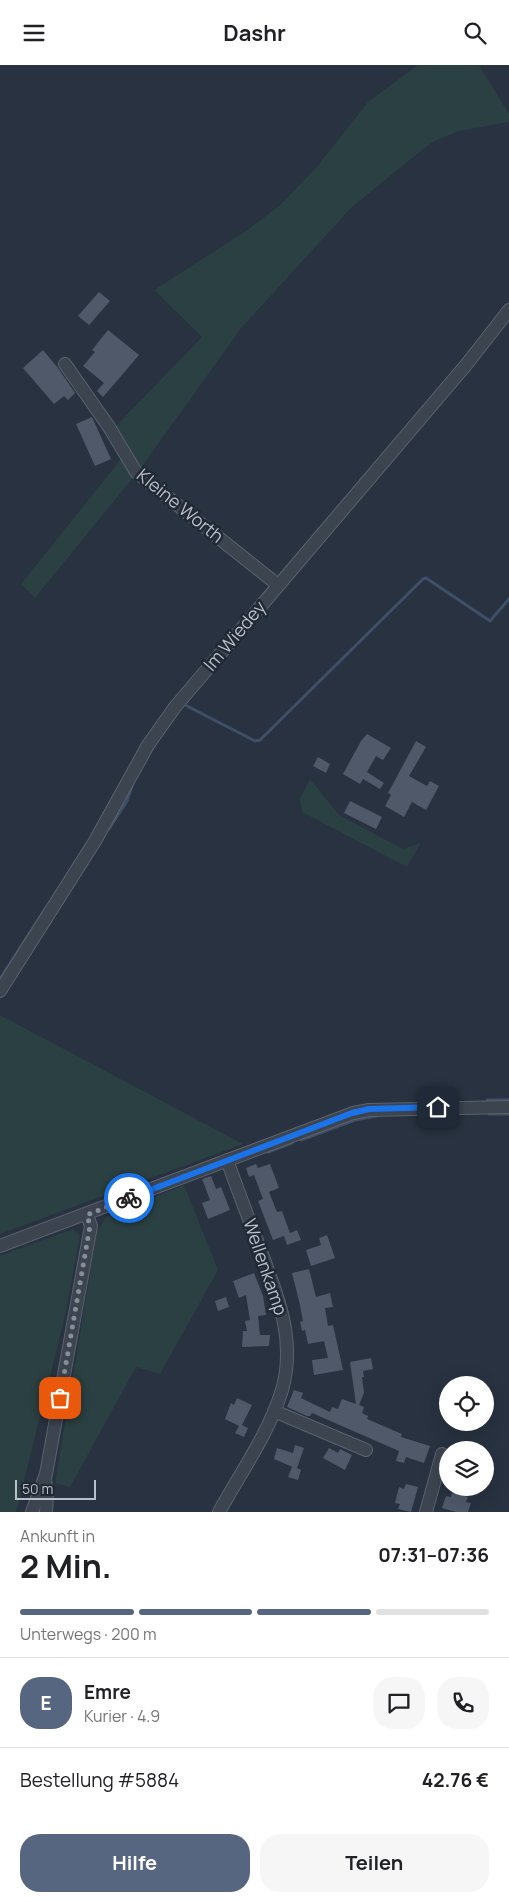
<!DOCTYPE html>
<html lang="de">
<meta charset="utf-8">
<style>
:root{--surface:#fff;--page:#f6f6f6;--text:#202124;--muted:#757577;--line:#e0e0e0;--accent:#566580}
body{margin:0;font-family:Manrope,sans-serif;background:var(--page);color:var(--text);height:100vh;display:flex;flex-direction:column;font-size:19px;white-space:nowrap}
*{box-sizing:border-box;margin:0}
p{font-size:16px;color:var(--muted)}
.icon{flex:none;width:28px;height:28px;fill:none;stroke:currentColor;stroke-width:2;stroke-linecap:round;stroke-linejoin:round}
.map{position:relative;height:1447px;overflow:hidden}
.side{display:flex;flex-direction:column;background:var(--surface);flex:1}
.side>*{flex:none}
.buttons{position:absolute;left:439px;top:1311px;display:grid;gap:10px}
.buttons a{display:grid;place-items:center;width:55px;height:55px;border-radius:50%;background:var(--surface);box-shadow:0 5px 20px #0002;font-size:25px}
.scale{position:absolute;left:15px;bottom:12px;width:81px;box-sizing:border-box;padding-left:5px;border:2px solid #b9bfca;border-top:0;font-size:14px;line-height:18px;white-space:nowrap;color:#b9bfca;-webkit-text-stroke:4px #212935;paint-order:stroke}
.pin{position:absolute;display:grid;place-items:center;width:42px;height:42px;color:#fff;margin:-21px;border-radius:10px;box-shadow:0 2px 8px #0006}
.courier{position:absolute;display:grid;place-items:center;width:50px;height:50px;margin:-25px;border:4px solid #1a73e8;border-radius:50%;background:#fff;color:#222;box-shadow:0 1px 6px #0007}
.head em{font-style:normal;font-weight:700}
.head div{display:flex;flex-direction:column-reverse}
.head{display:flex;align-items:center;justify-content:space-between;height:85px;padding:0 20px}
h1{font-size:32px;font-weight:700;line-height:38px}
.bar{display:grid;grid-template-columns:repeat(4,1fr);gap:8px 5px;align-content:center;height:60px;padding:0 20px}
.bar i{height:6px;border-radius:4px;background:var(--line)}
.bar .on{background:var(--accent)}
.bar p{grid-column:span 4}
.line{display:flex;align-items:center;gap:12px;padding:0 20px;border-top:1px solid var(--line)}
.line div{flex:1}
.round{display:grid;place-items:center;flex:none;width:52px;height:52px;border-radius:20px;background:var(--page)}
.button{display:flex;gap:10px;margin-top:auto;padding:10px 20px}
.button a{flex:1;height:58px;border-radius:20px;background:var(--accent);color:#fff;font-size:20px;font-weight:700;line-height:58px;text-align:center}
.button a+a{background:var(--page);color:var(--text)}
header{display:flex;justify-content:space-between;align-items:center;height:65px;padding:0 20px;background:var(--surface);font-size:22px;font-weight:700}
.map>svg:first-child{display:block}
.green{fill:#2b4042}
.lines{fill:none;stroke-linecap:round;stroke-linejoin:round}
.stream{stroke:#404f68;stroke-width:3}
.building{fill:#4f5969}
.minor-casing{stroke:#5a626d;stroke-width:14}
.minor{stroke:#3c4450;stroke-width:12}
.done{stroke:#868e9a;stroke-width:5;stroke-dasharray:0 9}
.route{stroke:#1a73e8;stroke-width:6}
.labels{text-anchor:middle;stroke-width:5;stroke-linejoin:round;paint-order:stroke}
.street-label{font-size:18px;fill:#b9bfca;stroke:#212935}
</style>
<header><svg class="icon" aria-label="menu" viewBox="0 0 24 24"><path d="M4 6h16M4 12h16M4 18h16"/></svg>Dashr<svg class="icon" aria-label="search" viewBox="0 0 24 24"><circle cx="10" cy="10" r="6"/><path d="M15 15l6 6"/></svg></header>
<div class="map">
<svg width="509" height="1447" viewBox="0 0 509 1447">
<rect width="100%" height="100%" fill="#283240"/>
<g class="green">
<polygon points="418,0 479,0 509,49 509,57 459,66 432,77 352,142 242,262 140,404 35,533 21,519 121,394 108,369 202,272 154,225 246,166 280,140 315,104 368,37"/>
<polygon points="310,714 339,750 403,784 421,778 407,802 302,747 300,734"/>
<polygon points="0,950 243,1079 0,1169"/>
<polygon points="184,1120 218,1205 160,1309 136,1302 70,1422 55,1418 97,1167 106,1152"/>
<polygon points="73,1164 80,1171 65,1251 19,1436 16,1447 0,1447 0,1191"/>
</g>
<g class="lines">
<g class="stream">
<polyline points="187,641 255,676 260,675 423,514 426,513 490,556 509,534"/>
<polyline points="109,764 127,736 132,721"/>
<polyline points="0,914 47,841"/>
<polyline points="487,1035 509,1035"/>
<polyline points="489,1049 509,1049"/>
<polyline points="301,1075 355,1055 376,1051"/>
<polyline points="268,1087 292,1078"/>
</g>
</g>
<g class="building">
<polygon points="99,227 110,236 89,260 78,251"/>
<polygon points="108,265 139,290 103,332 97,326 104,318 83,301 95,287 92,285"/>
<polygon points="43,285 58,303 75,328 68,335 64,331 54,339 23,303"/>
<polygon points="92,352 111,394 95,401 76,359"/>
<polygon points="367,669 391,683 383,695 376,691 367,707 384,718 380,724 363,714 360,719 343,709 361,676"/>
<polygon points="416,676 426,682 409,711 427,721 430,716 439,721 426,745 412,737 404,752 385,741 391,730 388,728"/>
<polygon points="318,692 330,699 326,708 313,701"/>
<polygon points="350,736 382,752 376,764 344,748"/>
<polygon points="256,1099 258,1103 270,1099 279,1123 269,1127 277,1147 282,1146 290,1168 297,1165 301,1175 287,1180 284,1171 273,1175 258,1136 263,1134 254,1110 249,1112 246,1103"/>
<polygon points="211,1111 216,1124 221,1122 230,1145 208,1154 202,1138 210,1135 202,1114"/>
<polygon points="327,1170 335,1193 311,1201 306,1185 321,1180 319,1173"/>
<polygon points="309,1204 316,1232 330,1228 333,1242 325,1243 328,1261 333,1260 343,1305 314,1310 312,1295 328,1293 324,1276 308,1279 305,1265 302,1266 300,1257 303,1256 300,1240 292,1208"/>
<polygon points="254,1208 263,1231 266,1250 258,1251 260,1270 270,1270 269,1281 242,1282 243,1266 247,1266 245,1256 250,1255 246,1230 239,1233 233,1216"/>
<polygon points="226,1232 229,1242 218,1246 215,1236"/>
<polygon points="371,1293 373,1304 363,1306 364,1312 362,1312 364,1328 359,1340 364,1342 362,1348 368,1351 367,1354 402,1369 401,1372 430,1381 424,1398 406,1392 404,1398 396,1396 399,1386 312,1348 310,1351 307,1351 287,1342 294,1325 303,1328 301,1333 330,1347 332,1342 338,1344 342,1334 356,1339 350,1297"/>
<polygon points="237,1333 252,1340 242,1360 248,1363 244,1372 235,1368 239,1361 225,1354 231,1338 234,1340"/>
<polygon points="295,1380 304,1383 297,1403 301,1405 298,1415 288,1412 292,1402 295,1403 274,1394 277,1383 293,1388"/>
<polygon points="329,1383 338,1388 340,1384 352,1390 345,1405 323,1393"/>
<polygon points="406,1419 418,1422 411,1447 398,1444 400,1439 395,1438 399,1422 404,1424"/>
<polygon points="452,1427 468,1432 466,1437 471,1438 468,1447 456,1447 442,1443 446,1431 451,1432"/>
</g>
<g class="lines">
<defs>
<g id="minor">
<polyline points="65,299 109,362 136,407 278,520"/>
<polyline points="0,926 95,776 148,680 175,642 466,300 509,245"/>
<polyline points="0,1181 353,1048 369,1045 509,1042"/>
<polyline points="274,1346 366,1385"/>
<polyline points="45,1415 47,1429 46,1447"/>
<polyline points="32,1447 46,1409 91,1161 87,1150"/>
<path d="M219 1447C241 1407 269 1368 282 1325 297 1274 276 1227 259 1181 248 1152 237 1123 227 1095"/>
<polyline points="426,1447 442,1389"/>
</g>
</defs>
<use href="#minor" class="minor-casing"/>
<use href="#minor" class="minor"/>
</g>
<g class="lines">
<polyline class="done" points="60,1333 90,1161 87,1150 129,1133"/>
<polyline class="route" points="129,1133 352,1048 369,1044 438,1042"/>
</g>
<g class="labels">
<g class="street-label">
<text transform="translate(180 441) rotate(39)" y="6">Kleine Worth</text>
<text transform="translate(235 571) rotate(-50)" y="6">Im Wiedey</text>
<text transform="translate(265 1202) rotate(71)" y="6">Wellenkamp</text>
</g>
</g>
</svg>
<div class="buttons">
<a><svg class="icon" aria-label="locate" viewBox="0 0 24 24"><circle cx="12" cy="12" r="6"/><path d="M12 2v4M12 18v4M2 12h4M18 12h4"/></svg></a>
<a><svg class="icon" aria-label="layers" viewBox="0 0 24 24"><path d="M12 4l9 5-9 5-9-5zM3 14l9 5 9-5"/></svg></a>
</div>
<div class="scale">50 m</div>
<div class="pin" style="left:60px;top:1333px;background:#ea580c"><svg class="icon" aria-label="bag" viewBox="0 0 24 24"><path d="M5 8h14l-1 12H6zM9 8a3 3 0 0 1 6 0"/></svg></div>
<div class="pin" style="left:438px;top:1042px;background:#1f2937"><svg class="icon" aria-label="home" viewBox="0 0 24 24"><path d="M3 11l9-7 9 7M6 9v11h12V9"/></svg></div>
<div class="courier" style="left:129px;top:1133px"><svg class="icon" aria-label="bike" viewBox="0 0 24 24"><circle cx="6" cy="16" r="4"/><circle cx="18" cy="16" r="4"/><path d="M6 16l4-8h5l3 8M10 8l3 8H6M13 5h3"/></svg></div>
</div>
<section class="side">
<div class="head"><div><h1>2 Min.</h1><p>Ankunft in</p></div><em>07:31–07:36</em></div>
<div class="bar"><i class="on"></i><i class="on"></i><i class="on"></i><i></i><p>Unterwegs · 200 m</p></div>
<div class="line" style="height:90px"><b class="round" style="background:var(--accent);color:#fff">E</b><div><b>Emre</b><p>Kurier · 4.9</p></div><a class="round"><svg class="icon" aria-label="chat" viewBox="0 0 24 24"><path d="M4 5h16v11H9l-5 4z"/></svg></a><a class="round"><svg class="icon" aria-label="phone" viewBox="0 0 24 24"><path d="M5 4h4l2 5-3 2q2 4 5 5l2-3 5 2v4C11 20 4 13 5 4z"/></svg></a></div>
<div class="line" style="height:65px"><div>Bestellung #5884</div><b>42.76 €</b></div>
<div class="button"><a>Hilfe</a><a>Teilen</a></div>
</section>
